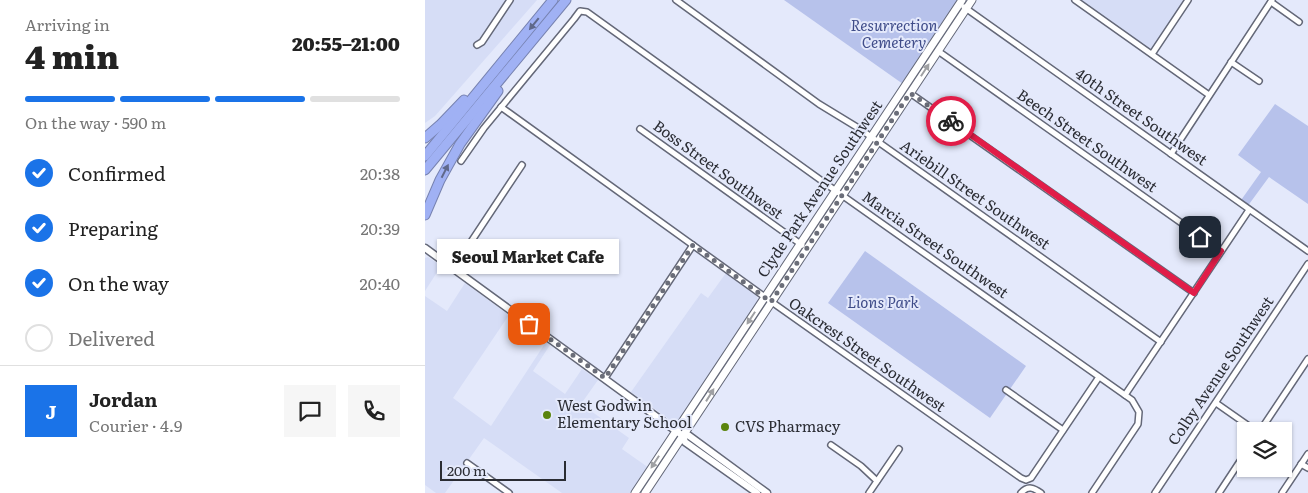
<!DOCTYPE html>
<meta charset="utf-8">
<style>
:root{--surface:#fff;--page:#f6f6f6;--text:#222;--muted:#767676;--line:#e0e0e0;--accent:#1a73e8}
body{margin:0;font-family:Literata,serif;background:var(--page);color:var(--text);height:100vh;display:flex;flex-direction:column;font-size:19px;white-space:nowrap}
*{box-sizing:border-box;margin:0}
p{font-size:16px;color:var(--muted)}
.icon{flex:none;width:28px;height:28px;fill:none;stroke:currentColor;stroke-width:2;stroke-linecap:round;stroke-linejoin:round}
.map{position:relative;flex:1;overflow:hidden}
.panel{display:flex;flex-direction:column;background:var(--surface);width:425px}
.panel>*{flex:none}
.buttons{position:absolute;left:812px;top:422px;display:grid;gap:10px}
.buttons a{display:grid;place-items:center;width:55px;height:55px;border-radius:0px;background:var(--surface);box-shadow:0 1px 4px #0004;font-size:25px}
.scale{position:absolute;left:15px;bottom:12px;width:126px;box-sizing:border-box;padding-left:5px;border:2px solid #2a2c33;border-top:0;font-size:14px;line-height:18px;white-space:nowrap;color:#2a2c33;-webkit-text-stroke:4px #e4e9fb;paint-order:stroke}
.pin{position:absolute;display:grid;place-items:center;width:42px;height:42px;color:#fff;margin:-21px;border-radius:10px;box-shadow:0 2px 8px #0006}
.courier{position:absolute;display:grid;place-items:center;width:50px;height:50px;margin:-25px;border:4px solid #e11d48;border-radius:50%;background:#fff;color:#222;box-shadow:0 1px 6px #0007}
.bubble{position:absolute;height:35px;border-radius:0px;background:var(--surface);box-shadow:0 1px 4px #0004;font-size:16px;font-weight:800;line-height:35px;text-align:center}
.overview em{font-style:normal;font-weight:800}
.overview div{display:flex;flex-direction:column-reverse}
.overview{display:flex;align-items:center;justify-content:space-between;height:85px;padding:0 25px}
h1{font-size:32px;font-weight:800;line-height:38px}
.bar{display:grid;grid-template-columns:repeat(4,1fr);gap:8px 5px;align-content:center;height:60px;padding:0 25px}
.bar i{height:6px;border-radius:4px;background:var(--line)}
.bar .current{background:var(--accent)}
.bar p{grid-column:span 4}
.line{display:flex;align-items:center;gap:12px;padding:0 25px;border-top:1px solid var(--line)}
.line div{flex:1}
.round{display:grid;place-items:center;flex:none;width:52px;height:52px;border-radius:0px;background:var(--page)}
ol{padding:0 25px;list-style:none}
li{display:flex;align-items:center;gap:15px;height:55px}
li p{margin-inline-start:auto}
li .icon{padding:5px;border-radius:50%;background:var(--accent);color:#fff;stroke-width:4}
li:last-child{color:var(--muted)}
li i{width:28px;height:28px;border:2px solid var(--line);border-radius:50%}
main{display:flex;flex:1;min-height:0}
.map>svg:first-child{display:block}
.built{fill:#d6ddf6}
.green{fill:#b7c2eb}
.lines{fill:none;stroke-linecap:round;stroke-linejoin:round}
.minor-casing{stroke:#646878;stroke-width:8}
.tertiary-casing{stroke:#646878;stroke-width:9}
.secondary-casing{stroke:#646878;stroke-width:9}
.motorway-casing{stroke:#7782b0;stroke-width:11}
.minor{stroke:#fff;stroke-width:5}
.tertiary{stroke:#fff;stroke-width:6}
.secondary{stroke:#fff;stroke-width:7}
.motorway{stroke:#a0b1f4;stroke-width:9}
.oneway{fill:#5f688a}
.oneway2{fill:#9fa0a3}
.done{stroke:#6b6e79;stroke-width:5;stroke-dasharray:0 9}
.route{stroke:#e11d48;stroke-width:6}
.poi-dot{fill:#5a840d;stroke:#e4e9fb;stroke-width:2}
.labels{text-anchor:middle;stroke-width:4;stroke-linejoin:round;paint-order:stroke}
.park-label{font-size:15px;font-style:italic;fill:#3f4c89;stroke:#e4e9fb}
.street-label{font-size:15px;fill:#2a2c33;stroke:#e4e9fb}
.poi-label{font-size:15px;fill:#2a2c33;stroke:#e4e9fb;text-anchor:start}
</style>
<main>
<section class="panel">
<div class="overview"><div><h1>4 min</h1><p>Arriving in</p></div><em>20:55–21:00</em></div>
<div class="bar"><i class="current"></i><i class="current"></i><i class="current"></i><i></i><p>On the way · 590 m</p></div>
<ol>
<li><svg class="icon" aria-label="check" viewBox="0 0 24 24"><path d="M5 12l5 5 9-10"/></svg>Confirmed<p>20:38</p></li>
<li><svg class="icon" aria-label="check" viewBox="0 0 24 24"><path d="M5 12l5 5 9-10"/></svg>Preparing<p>20:39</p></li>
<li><svg class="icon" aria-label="check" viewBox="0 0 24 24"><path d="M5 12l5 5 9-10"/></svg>On the way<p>20:40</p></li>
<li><i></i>Delivered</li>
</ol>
<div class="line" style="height:90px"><b class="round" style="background:var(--accent);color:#fff">J</b><div><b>Jordan</b><p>Courier · 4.9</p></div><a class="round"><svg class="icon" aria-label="chat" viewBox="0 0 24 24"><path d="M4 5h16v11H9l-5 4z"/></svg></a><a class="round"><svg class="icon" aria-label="phone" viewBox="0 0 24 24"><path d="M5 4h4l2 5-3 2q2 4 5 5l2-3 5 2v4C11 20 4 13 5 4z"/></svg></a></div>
</section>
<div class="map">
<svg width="883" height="493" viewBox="0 0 883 493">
<rect width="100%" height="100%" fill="#e4e9fb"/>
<g class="built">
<polygon points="0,0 112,0 10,116 0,123"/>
<polygon points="654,0 760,0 728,48 724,49"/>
<polygon points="3,257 16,266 0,291 0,258"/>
<polygon points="301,273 331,295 334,302 255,421 248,422 206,392 276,293 283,298"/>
<polygon points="40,283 84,315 28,398 66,426 121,342 125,345 108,371 140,394 157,369 173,380 156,404 204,438 197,449 224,468 208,493 137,493 59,438 20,493 11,493 0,485 0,296 22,311"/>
</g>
<g class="green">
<polygon points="359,0 533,0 478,84"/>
<polygon points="850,104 883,126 883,204 844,177 822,207 814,203 836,172 813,155"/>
<polygon points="440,251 601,366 565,418 403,303"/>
</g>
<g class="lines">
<defs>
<g id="minor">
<polyline points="251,0 394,104 435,129 736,342"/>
<polyline points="650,0 784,95"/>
<polyline points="846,2 874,22"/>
<polyline points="539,7 883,251"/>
<polyline points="52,45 57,42 85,0"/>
<polyline points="513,51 796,251"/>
<polyline points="727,54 763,0"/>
<polyline points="806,62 834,81"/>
<polyline points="485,93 769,293"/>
<polyline points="76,107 351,305 596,478 601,480 606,478 674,377"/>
<polyline points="215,129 377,245"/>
<polyline points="746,154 847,0"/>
<polyline points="36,161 59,128 149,19 155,11 162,12 404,186 707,400 714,412 713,424 667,493"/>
<polyline points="28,269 97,165"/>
<polyline points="180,378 268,245"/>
<polyline points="581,390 638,430"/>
<polyline points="700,395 824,210"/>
<polyline points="791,403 831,431"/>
<polyline points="835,431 883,359"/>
<polyline points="406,445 436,466 452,481"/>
<polyline points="42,463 84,493"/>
<polyline points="876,464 883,468"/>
<polyline points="444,493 474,449"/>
<path d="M596 493C603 485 609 488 616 493"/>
<polyline points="730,493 883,264"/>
<polyline points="794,493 821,452"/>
<polyline points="857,493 883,454"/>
</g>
<g id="tertiary">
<polyline points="0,248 258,436 260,442 332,493"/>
<polyline points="258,436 263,435 342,493"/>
</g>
<g id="secondary">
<polyline points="210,493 537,0"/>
<polyline points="220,493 547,0"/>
</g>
<g id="motorway">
<polyline points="0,138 15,125 39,100"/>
<polyline points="0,156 128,0"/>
<polyline points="0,170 141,0"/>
<polyline points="0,215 15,180 35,144 73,91"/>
</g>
</defs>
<use href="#minor" class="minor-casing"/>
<use href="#tertiary" class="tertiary-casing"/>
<use href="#secondary" class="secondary-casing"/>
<use href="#motorway" class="motorway-casing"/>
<use href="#minor" class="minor"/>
<use href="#tertiary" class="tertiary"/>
<use href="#secondary" class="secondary"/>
<use href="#motorway" class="motorway"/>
</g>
<defs><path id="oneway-solid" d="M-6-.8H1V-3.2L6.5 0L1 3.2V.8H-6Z" transform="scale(1.25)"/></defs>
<g class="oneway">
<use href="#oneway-solid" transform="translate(109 24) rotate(129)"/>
<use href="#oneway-solid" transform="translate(20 171) rotate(-63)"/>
</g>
<g class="oneway2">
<use href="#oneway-solid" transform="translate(500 70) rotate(-57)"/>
<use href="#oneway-solid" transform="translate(326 318) rotate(123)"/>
<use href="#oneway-solid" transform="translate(285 395) rotate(-58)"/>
<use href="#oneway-solid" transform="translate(230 462) rotate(123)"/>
</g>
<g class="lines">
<polyline class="done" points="104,324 180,378 268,245 346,302 485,93 526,121"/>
<polyline class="route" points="526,121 769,293 796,251 775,237"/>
</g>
<g class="poi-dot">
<circle cx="122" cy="415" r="5"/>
<circle cx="300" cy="427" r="5"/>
</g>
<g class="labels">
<g class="park-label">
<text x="469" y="31">Resurrection<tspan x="469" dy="17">Cemetery</tspan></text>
<text x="458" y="308">Lions Park</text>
</g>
<g class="street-label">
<text transform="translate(716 117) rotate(35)" y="5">40th Street Southwest</text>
<text transform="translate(662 141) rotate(35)" y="5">Beech Street Southwest</text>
<text transform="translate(293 170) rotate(36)" y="5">Boss Street Southwest</text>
<text transform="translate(395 189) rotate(-56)" y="5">Clyde Park Avenue Southwest</text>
<text transform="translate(550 195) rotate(35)" y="5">Ariebill Street Southwest</text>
<text transform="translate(510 245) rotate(35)" y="5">Marcia Street Southwest</text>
<text transform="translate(442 355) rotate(35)" y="5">Oakcrest Street Southwest</text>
<text transform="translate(796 371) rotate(-56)" y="5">Colby Avenue Southwest</text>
</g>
<g class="poi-label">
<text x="132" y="411">West Godwin<tspan x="132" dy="17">Elementary School</tspan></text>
<text x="310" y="432">CVS Pharmacy</text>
</g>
</g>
</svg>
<div class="buttons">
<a><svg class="icon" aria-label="layers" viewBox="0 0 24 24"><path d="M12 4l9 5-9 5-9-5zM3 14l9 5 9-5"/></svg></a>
</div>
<div class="scale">200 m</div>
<div class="pin" style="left:104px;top:324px;background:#ea580c"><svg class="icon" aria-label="bag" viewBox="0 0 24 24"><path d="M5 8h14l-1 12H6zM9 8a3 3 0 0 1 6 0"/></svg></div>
<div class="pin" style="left:775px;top:237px;background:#1f2937"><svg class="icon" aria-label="home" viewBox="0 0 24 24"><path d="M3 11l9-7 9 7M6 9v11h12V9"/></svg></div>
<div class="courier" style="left:526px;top:121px"><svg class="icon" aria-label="bike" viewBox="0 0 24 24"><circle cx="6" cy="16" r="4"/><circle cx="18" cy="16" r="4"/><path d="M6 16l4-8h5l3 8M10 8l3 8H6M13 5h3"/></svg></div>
<div class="bubble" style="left:12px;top:239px;width:182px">Seoul Market Cafe</div>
</div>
</main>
